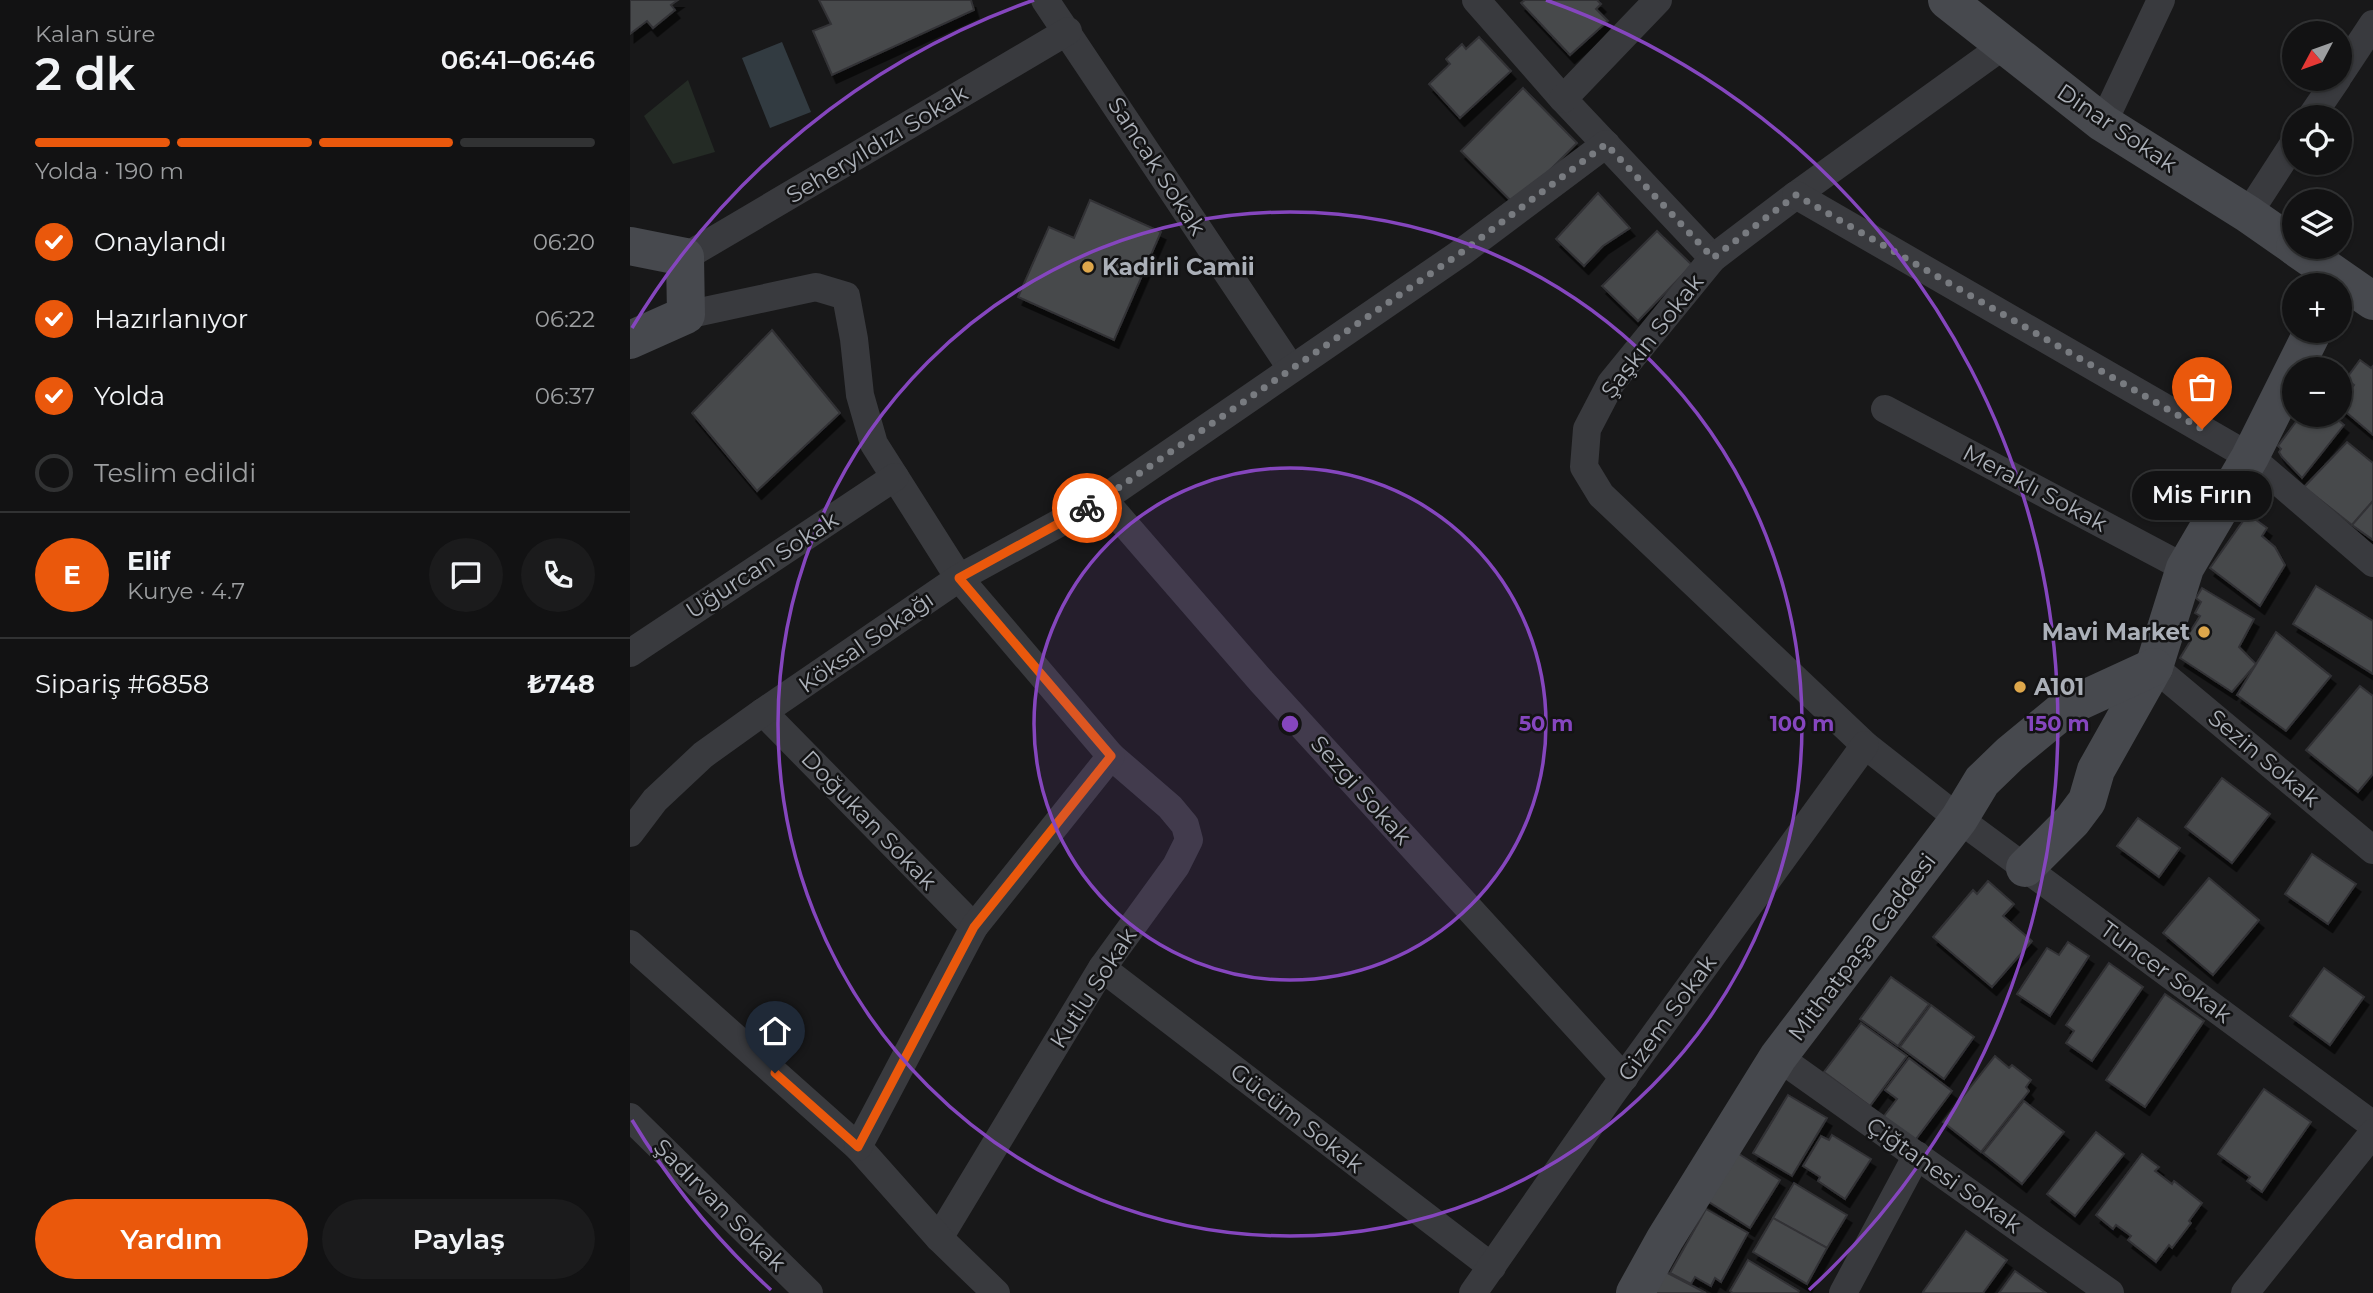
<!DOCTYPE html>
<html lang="tr">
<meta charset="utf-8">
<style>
:root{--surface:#121213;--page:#1b1b1c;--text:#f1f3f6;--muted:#9c9ea0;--line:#313233;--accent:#ea580c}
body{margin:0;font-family:Montserrat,sans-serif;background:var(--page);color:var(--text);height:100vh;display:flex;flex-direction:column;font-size:26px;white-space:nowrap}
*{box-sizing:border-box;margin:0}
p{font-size:23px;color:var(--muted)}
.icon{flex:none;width:38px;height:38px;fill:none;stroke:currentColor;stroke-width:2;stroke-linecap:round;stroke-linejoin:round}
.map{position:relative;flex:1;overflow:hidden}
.panel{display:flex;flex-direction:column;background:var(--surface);width:630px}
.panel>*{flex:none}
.needle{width:46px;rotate:229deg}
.tools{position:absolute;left:1652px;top:21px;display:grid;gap:14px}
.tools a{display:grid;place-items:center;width:70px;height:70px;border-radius:50%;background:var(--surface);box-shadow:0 2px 5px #0004,0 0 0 2px var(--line);font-size:35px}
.pin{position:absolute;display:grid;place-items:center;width:60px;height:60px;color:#fff;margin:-72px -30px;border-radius:50% 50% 50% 0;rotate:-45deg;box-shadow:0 0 7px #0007}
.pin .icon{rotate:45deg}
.courier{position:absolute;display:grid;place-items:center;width:70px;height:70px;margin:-35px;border:5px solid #ea580c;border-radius:50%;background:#fff;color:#222;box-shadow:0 2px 9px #0007}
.bubble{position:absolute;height:49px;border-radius:24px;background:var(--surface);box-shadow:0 2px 5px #0004,0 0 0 2px var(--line);font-size:23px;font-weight:600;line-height:49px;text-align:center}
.overview em{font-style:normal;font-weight:600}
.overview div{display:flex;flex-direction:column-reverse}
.overview{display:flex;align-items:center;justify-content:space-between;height:119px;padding:0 35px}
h1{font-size:46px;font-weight:600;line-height:52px}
.bar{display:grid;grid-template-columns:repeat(4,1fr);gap:10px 7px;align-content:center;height:84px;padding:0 35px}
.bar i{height:9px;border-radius:5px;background:var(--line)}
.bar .current{background:var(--accent)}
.bar p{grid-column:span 4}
.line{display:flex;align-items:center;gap:18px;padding:0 35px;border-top:2px solid var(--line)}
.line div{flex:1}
.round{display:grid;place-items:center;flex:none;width:74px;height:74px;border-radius:37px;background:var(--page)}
ol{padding:0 35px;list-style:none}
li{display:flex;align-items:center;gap:21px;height:77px}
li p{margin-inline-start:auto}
li .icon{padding:7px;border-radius:50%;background:var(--accent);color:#fff;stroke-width:4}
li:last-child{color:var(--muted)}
li i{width:38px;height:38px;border:4px solid var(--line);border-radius:50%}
.button{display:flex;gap:14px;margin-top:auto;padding:14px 35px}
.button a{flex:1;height:80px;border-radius:42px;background:var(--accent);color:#fff;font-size:28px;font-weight:600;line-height:80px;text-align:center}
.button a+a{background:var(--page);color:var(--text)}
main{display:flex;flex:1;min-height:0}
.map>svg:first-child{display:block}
.green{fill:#242b25}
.water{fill:#323b41}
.building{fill:#47484c;stroke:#323235;stroke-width:2;filter:url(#shadow)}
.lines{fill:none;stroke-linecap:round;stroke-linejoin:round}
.street{stroke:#393a3e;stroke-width:28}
.secondary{stroke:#47494e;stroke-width:38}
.done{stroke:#787b80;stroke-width:7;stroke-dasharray:0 12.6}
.route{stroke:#ea580c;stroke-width:9}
.ring{fill:none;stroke:#8546be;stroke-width:3.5}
.poi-dot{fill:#dea74b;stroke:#131314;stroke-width:2.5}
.labels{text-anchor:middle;stroke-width:5;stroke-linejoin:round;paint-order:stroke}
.street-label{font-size:23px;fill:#abb0b8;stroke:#131314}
.poi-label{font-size:23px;font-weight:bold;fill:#abb0b8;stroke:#131314;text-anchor:start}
.centre{fill:#8546be;stroke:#131314;stroke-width:3.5}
.ring-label{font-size:21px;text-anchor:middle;font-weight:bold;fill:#8546be;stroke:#131314;stroke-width:5;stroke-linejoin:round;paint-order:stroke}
</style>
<main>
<section class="panel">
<div class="overview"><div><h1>2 dk</h1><p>Kalan süre</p></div><em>06:41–06:46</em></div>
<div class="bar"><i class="current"></i><i class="current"></i><i class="current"></i><i></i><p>Yolda · 190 m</p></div>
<ol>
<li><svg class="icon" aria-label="check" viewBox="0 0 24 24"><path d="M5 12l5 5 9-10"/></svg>Onaylandı<p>06:20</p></li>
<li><svg class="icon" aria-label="check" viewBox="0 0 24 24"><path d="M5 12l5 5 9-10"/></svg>Hazırlanıyor<p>06:22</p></li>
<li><svg class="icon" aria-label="check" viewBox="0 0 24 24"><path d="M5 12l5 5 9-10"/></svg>Yolda<p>06:37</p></li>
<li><i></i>Teslim edildi</li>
</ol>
<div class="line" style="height:126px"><b class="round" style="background:var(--accent);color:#fff">E</b><div><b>Elif</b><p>Kurye · 4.7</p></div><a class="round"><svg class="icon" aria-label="chat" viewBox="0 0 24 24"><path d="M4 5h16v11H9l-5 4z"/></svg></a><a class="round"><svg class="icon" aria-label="phone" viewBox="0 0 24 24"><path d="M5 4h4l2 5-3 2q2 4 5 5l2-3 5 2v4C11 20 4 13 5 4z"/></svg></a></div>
<div class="line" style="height:91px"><div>Sipariş #6858</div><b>₺748</b></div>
<div class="button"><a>Yardım</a><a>Paylaş</a></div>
</section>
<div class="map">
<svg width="1743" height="1293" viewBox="0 0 1743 1293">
<defs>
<filter id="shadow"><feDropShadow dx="4.5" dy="8" stdDeviation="0" flood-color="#0009"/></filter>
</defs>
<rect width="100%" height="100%" fill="#181819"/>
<polygon class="green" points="58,80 85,152 43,164 14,116"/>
<polygon class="water" points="152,42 181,112 140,128 112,58"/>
<g class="building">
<polygon points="0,0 48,0 41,5 45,10 23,28 17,21 0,34"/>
<polygon points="189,0 341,0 344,10 202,75 183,31 201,24"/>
<polygon points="895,0 967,0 971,4 966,9 978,21 940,55 891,3"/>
<polygon points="849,37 881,71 830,118 799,84 820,64 816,59 832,44 836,49"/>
<polygon points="893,88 947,143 885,205 831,151"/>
<polygon points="968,193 1000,228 973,246 954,266 926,239"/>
<polygon points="460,200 531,232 484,340 388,297 419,227 444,238"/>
<polygon points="1027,231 1062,265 1008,321 972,286"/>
<polygon points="142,330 210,413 127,491 62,413"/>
<polygon points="1730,360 1741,368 1743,366 1743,435 1710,407 1710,403 1724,385 1716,379"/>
<polygon points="1671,415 1702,415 1714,425 1672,478 1652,457 1649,452 1651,449 1648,446"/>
<polygon points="1717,442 1743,463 1743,501 1722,525 1674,487"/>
<polygon points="1743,501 1743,540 1722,525"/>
<polygon points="1618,514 1637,528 1632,536 1645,547 1655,565 1630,606 1580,568"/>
<polygon points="1686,586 1743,621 1743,674 1663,624"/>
<polygon points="1572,588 1624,619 1609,647 1626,664 1602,692 1550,658 1561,640 1558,635 1570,616 1565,613 1571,602 1566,598"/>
<polygon points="1646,632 1701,676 1656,731 1607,695"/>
<polygon points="1730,686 1743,696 1743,774 1728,792 1676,750"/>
<polygon points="1592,778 1640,814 1602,863 1555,827"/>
<polygon points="1508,818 1550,848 1529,877 1487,846"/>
<polygon points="1682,854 1726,884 1698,924 1655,894"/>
<polygon points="1579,878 1629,920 1583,975 1533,933"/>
<polygon points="1358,881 1384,904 1373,916 1402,941 1362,987 1303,937 1343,890 1347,894"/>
<polygon points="1438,942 1459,956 1420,1016 1387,994 1417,948 1429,955"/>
<polygon points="1479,963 1513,987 1462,1061 1436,1043 1444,1031 1436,1025"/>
<polygon points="1694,968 1734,997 1700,1045 1660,1016"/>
<polygon points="1261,977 1299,1004 1268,1046 1230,1019"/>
<polygon points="1535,994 1574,1021 1515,1107 1476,1080"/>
<polygon points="1301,1005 1344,1037 1314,1079 1270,1047"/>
<polygon points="1231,1023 1277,1056 1240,1106 1194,1072"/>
<polygon points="1365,1056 1379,1068 1382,1065 1401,1080 1396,1087 1399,1091 1351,1152 1313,1122"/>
<polygon points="1279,1058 1322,1091 1283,1143 1251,1120 1267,1099 1255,1090"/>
<polygon points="1634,1089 1681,1122 1632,1192 1617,1181 1620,1177 1588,1154"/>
<polygon points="1158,1095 1197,1118 1162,1176 1123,1153"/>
<polygon points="1394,1101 1434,1132 1392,1184 1353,1153"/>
<polygon points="1466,1132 1494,1154 1445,1216 1417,1194"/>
<polygon points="1202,1135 1241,1159 1215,1199 1188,1181 1190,1177 1173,1166 1191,1136 1199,1140"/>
<polygon points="1098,1147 1150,1180 1120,1228 1068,1195"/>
<polygon points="1512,1154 1529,1167 1525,1171 1542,1184 1544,1181 1572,1203 1559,1221 1561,1223 1542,1248 1539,1245 1526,1262 1498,1240 1501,1236 1486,1225 1483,1229 1466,1215"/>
<polygon points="1164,1183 1217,1215 1197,1248 1143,1218"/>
<polygon points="1076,1209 1118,1233 1091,1282 1085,1278 1081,1286 1065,1277 1061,1284 1040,1273"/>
<polygon points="1143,1218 1197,1248 1177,1284 1123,1252"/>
<polygon points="1336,1231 1377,1260 1353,1293 1295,1293 1293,1292"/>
<polygon points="1118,1260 1169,1291 1168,1293 1103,1293 1100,1291"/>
<polygon points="1030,1269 1076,1293 1018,1293"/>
<polygon points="1385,1271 1416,1293 1369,1293"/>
</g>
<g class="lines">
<g class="street">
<polyline points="415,0 661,368"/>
<polyline points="846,0 933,99 1083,258"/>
<polyline points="1373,46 1166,195 1083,258 981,383 957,429 954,467 971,495 1235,745 1329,819 1743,1125"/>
<polyline points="1710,74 1743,24"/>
<polyline points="933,99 1028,0"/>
<polyline points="1681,117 1707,79"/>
<polyline points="1473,123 1531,0"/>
<polyline points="1166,195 1620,457 1743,563"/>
<polyline points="1618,214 1664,143"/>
<polyline points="55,257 438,31"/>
<polyline points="56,315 186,287 216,296 224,339 230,395 244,444 265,477 329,578 481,756 540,807 555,825 559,840 546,866 472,968 309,1238"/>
<polyline points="1255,409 1555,568"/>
<polyline points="473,499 632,682 994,1078"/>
<polyline points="0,653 265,477"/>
<polyline points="1524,667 1743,850"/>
<polyline points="133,712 344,927"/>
<polyline points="0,833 25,800 73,755 133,712 329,578 473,499 832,252 976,144"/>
<polyline points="0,944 228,1147 309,1238 366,1293"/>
<polyline points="472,968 862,1267"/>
<polyline points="1148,1057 1480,1293"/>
<polyline points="0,1117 179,1293"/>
<polyline points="228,1147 344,927 481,756"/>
<polyline points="843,1293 981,1095 1235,745"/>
<polyline points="1213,1293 1287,1155"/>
<polyline points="1615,1293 1743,1133"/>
</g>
<g class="secondary">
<polyline points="1317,0 1473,123 1618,214 1664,246"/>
<polyline points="0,246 55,257 56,315 0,340"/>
<polyline points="1665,247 1743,301"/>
<polyline points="1395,868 1442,821 1457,801 1466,770 1524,667 1555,568 1620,457 1683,331"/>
<polyline points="1005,1293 1035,1239 1148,1057 1329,819 1352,781 1380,754 1437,707 1524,667"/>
</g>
</g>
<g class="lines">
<polyline class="done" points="457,508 472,499 832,252 976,144 1083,258 1166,195 1572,429"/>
<polyline class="route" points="145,1073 228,1147 344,927 481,756 329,578 457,508"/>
</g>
<circle cx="660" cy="724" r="256" fill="#8546be" fill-opacity=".12"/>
<g class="ring">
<circle cx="660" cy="724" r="256"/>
<circle cx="660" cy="724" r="512"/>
<path d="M141 1290A768 768 0 0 1 2 1120M2 328A768 768 0 0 1 404 0M916 0A768 768 0 0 1 1179 1290"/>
</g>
<g class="poi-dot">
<circle cx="458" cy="267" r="7"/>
<circle cx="1574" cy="632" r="7"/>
<circle cx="1390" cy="687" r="7"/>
</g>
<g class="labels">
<g class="street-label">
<text transform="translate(1487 128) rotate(34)" y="8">Dinar Sokak</text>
<text transform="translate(247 144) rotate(-31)" y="8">Seheryıldızı Sokak</text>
<text transform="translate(527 166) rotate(57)" y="8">Sancak Sokak</text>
<text transform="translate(1022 336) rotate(-52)" y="8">Şaşkın Sokak</text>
<text transform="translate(1405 488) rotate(28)" y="8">Meraklı Sokak</text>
<text transform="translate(132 565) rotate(-33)" y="8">Uğurcan Sokak</text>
<text transform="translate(236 642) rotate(-35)" y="8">Köksal Sokağı</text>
<text transform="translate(1634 758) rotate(40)" y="8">Sezin Sokak</text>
<text transform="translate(731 790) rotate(48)" y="8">Sezgi Sokak</text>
<text transform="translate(239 820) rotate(46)" y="8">Doğukan Sokak</text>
<text transform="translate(1232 947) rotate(-53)" y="8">Mithatpaşa Caddesi</text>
<text transform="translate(1536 972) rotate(36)" y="8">Tuncer Sokak</text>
<text transform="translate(463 988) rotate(-57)" y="8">Kutlu Sokak</text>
<text transform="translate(1037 1018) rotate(-54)" y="8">Gizem Sokak</text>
<text transform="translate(667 1118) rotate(38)" y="8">Gücüm Sokak</text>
<text transform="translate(1314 1175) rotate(35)" y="8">Çiğtanesi Sokak</text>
<text transform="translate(90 1205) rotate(45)" y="8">Şadırvan Sokak</text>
</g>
<g class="poi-label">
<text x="472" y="275">Kadirli Camii</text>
<text x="1560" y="640" text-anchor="end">Mavi Market</text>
<text x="1404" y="695">A101</text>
</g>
</g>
<circle cx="660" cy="724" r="10" class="centre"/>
<g class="ring-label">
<text x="916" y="731">50 m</text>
<text x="1172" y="731">100 m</text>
<text x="1428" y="731">150 m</text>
</g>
</svg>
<div class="tools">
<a><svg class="needle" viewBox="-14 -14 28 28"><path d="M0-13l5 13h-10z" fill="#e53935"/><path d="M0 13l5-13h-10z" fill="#9c9ea0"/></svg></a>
<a><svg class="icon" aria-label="locate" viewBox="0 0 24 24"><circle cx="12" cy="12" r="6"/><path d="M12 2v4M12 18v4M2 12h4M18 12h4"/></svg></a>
<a><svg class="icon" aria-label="layers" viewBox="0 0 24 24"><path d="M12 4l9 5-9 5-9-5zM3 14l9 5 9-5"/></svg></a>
<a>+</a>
<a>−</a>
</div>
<div class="pin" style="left:1572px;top:429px;background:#ea580c"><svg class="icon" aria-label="bag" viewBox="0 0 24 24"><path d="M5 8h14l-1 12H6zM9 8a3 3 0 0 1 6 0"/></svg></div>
<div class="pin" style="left:145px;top:1073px;background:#1f2937"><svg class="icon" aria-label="home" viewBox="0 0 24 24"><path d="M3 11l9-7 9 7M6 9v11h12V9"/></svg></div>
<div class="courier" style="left:457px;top:508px"><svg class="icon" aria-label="bike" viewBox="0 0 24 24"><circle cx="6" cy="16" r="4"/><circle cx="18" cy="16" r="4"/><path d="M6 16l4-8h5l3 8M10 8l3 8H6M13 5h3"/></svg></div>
<div class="bubble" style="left:1502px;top:471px;width:140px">Mis Fırın</div>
</div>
</main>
